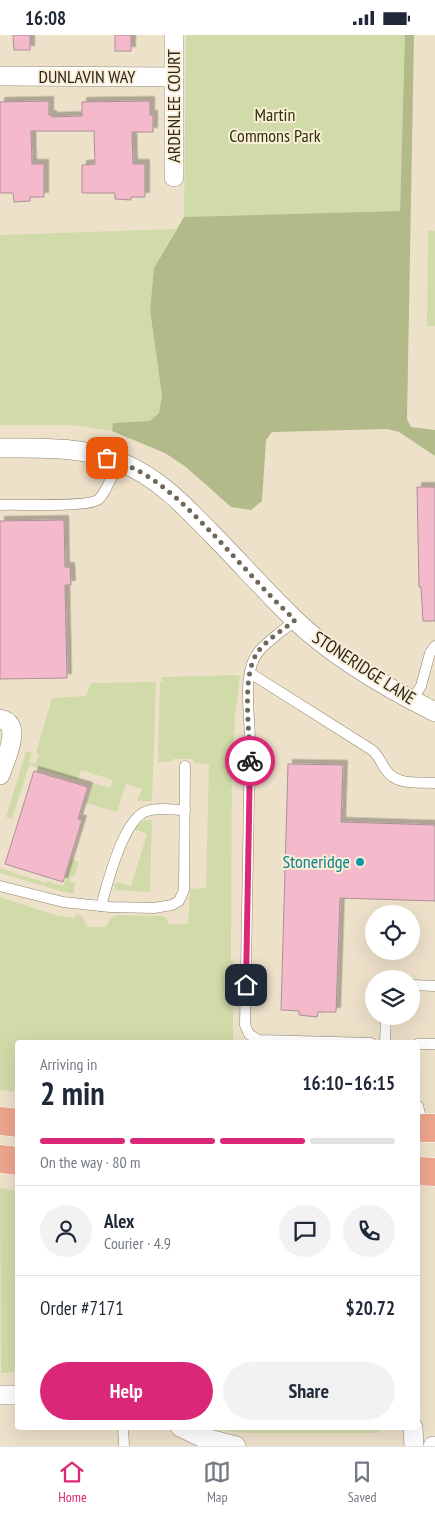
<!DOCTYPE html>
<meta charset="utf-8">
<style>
:root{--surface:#fff;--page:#f2f2f3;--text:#1f2937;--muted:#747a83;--line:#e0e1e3;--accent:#db2777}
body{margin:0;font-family:"PT Sans Narrow",sans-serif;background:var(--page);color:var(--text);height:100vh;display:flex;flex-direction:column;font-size:19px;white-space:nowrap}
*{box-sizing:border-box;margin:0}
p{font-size:16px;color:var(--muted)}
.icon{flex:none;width:28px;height:28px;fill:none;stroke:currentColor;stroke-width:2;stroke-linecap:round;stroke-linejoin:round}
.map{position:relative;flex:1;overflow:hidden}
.drawer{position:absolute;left:15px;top:1005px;width:405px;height:390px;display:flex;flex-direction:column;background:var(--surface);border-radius:5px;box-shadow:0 5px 20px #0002}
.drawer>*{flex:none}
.tools{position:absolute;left:365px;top:870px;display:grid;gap:10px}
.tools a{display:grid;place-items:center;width:55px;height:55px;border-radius:50%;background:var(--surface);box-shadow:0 5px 20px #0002;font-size:25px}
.pin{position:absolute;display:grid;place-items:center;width:42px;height:42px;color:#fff;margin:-21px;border-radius:10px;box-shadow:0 2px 8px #0006}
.courier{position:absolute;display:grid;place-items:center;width:50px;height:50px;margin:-25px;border:4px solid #db2777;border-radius:50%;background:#fff;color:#222;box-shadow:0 1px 6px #0007}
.head em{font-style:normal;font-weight:700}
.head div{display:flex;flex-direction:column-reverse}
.head{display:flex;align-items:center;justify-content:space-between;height:85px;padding:0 25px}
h1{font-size:32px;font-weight:700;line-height:38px}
.bar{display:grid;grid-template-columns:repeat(4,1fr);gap:8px 5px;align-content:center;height:60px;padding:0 25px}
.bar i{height:6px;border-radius:4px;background:var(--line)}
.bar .current{background:var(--accent)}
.bar p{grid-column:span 4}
.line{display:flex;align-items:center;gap:12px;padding:0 25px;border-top:1px solid var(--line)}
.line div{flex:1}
.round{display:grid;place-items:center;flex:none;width:52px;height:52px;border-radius:26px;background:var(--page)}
.action{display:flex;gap:10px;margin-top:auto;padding:10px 25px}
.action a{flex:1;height:58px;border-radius:30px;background:var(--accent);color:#fff;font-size:20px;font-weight:700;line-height:58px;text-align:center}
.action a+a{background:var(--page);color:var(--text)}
.status{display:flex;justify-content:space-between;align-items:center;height:35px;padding:0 25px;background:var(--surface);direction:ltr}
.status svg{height:14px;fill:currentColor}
.tabs{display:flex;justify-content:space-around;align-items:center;height:70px;border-top:1px solid var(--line);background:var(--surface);font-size:14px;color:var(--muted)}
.tabs a{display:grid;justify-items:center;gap:2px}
.tabs .current{color:var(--accent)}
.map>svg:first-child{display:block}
.green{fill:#d1dba9}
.forest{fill:#b1ba88}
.building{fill:#f4bacb;stroke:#ab9098;filter:url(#shadow)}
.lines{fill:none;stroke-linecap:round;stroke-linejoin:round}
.lane-casing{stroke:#8f836e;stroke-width:11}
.street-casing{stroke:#8f836e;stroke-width:20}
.primary-casing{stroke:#fff;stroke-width:29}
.lane{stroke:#fff;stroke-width:10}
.street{stroke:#fff;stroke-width:19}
.primary{stroke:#eea68e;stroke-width:28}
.done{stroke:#6f675a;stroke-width:5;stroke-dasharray:0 9}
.route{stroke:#db2777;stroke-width:6}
.culture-dot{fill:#0f9aa8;stroke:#fbeed7;stroke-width:2}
.labels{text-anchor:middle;stroke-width:4;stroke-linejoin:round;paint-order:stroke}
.street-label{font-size:18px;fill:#2b261d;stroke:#fbeed7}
.park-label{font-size:18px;fill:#2e330b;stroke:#fbeed7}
.culture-label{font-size:18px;fill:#0d838f;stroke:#fbeed7;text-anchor:end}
</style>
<div class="status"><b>16:08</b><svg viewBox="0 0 49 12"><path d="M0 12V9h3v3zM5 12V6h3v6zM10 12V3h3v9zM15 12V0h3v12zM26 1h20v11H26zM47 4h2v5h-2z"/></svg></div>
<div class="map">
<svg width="435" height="1411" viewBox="0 0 435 1411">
<defs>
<filter id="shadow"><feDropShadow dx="4.5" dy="-4.5" stdDeviation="0" flood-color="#0004"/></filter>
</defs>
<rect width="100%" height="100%" fill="#eee1ca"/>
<g class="green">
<polygon points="186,0 405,0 400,176 184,182"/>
<polygon points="176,194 154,233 150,275 162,361 159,378 150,386 113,388 112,396 74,390 0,390 0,200"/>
<polygon points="428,196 435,196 435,291 427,291"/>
<polygon points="235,640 240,641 235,680 234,709 232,710 231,925 233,926 233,1007 18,1008 17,1057 0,1055 0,862 55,880 75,883 76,879 82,881 87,892 106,892 111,883 117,880 161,881 166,883 169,889 188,889 190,854 206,853 209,729 195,728 193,724 174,724 170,727 158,727 160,647 162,646 162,642"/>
<polygon points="156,647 152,766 137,766 142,754 126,749 117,777 86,768 93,748 110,753 113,745 81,735 78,745 29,730 12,784 6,782 26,716 32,718 29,727 35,729 39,719 36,718 52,663 86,661 91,648"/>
<polygon points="146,785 152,785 150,857 116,855 114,851 117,847 131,851 147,799 134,794 139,788"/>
<polygon points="72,824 79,827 74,842 71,841 69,846 75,848 74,859 64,857 0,838 0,833 46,848 47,846 63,851"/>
<polygon points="0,1153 18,1156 17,1337 1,1338"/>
<polygon points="216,1393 389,1393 375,1398 246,1398 228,1396"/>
</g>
<polygon class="forest" points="405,0 414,0 407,384 411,392 435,395 435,421 399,397 387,394 272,397 266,405 262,466 251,475 231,472 186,432 165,418 112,396 113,388 150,386 159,378 162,361 150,275 154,233 184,182 400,176"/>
<g class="building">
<polygon points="13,0 30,0 30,15 14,15"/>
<rect x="115" y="0" width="16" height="16"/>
<polygon points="49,66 49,80 52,80 52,82 82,81 82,67 150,66 150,80 153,80 153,97 132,97 133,129 145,129 145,162 131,162 131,165 115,164 115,158 82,158 82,130 95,129 94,96 31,96 32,129 44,129 44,162 30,162 30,166 14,167 13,158 0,158 0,67"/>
<polygon points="417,452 435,452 435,586 423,586 421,552 419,552"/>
<polygon points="64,485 65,532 70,532 71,550 65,550 67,643 0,644 0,486"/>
<polygon points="288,729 343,730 341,787 435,790 435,866 340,863 336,977 318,977 317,982 299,980 299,976 281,975"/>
<polygon points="34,736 88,752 78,784 82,785 63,847 5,829"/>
</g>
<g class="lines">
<defs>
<g id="lane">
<path d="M0 470C17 469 90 473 99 464 107 456 114 436 119 426"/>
<path d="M295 585C284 595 270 604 260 615 241 636 250 679 250 705L245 990 249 999 258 1005 371 1008"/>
<path d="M250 638 372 715C379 721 381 728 386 735 397 751 418 747 435 748"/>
<polyline points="412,665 421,651 430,618 435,611"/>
<polyline points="0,851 63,867 110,872 154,873 172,870 179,866 184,855 185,731"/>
<path d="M101 871C108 847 123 784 147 776 158 772 173 775 185 775"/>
<polyline points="411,950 435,951"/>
<polyline points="385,1008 386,981"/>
<polyline points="418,1009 435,1009"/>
<polyline points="418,1071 424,1092"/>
<polyline points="123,1392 124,1411"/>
</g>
<g id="street">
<polyline points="0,41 174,42"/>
<polyline points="174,142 174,0"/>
<path d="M0 413C40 413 82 411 120 427 156 441 182 468 209 496 237 524 264 555 293 583 333 622 385 652 435 677"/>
<path d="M0 684C24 688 5 725 0 740"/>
<polyline points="0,1360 18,1360"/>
<polyline points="180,1392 201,1402 236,1411"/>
<polyline points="413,1392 414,1411"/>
<polyline points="433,1411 435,1411"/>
</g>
<g id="primary">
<polyline points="0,1086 18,1088"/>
<polyline points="418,1093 435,1093"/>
<polyline points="0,1124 18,1126"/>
<polyline points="418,1136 435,1137"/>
</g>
</defs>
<use href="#lane" class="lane-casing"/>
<use href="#street" class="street-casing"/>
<use href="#primary" class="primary-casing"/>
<use href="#lane" class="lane"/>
<use href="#street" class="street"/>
<use href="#primary" class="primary"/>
</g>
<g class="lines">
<path class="done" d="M107 423C150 435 180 465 210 496 238 525 265 557 295 585 283 595 266 605 257 618 241 643 250 696 250 726"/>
<polyline class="route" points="246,950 250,726"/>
</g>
<circle class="culture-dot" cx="360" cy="827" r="5"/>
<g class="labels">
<g class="street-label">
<text x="87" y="48">DUNLAVIN WAY</text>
<text transform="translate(174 71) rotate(-90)" y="6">ARDENLEE COURT</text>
<text transform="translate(364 633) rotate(33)" y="6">STONERIDGE LANE</text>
</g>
<g class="park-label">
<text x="275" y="86">Martin<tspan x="275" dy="21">Commons Park</tspan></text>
</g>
<g class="culture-label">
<text x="350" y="833">Stoneridge</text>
</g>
</g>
</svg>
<div class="tools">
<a><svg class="icon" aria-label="locate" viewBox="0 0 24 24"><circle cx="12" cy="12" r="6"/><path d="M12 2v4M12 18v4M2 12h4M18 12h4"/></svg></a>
<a><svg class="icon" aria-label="layers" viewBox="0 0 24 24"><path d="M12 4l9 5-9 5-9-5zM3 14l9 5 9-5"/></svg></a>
</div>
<div class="pin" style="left:107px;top:423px;background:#ea580c"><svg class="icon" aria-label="bag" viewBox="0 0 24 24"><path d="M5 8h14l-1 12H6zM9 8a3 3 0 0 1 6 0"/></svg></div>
<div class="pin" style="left:246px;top:950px;background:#1f2937"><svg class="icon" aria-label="home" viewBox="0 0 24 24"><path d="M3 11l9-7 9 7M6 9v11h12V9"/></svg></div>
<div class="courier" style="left:250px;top:726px"><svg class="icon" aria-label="bike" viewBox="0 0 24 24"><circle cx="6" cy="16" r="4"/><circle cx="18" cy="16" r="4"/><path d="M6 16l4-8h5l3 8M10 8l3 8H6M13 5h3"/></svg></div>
<section class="drawer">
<div class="head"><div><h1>2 min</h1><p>Arriving in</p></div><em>16:10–16:15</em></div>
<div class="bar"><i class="current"></i><i class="current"></i><i class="current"></i><i></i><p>On the way · 80 m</p></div>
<div class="line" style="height:90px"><a class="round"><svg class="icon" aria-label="person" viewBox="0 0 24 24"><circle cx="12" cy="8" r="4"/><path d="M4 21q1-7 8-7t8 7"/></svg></a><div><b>Alex</b><p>Courier · 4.9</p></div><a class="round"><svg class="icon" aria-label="chat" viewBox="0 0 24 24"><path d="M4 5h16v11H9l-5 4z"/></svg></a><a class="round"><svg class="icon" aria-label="phone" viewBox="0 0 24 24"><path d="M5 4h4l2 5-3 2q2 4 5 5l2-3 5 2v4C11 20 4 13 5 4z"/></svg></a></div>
<div class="line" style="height:65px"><div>Order #7171</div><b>$20.72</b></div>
<div class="action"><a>Help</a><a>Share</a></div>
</section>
</div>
<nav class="tabs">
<a class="current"><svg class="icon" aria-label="home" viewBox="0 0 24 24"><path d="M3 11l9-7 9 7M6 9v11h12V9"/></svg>Home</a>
<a><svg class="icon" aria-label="map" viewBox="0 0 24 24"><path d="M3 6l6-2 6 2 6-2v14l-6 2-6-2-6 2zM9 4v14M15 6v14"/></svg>Map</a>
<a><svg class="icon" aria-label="saved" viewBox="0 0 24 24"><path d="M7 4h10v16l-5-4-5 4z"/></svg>Saved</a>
</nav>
